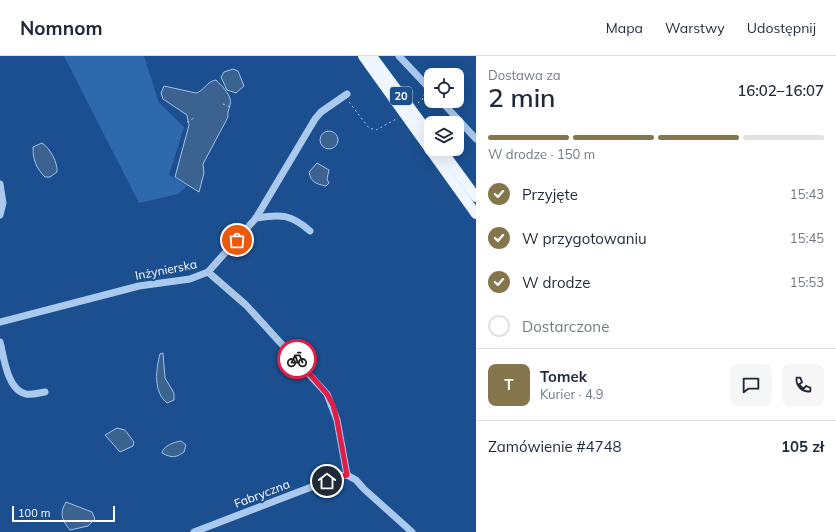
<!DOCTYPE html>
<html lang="pl">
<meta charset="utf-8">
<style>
:root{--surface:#fff;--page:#f6f6f7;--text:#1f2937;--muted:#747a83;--line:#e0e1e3;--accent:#84754c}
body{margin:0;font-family:Mulish,sans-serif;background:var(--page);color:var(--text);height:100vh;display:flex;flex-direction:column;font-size:15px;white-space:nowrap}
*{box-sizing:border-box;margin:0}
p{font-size:13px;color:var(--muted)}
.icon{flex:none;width:22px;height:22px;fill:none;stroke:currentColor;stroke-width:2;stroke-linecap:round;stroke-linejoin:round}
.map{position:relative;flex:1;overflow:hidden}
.details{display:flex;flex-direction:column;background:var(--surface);width:360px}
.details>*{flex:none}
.tools{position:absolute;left:424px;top:12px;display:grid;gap:8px}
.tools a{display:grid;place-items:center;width:40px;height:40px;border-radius:8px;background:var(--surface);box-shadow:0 4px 16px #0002;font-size:20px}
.scale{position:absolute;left:12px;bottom:10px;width:103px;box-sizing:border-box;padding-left:4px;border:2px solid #fff;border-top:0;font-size:11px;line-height:14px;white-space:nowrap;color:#fff;-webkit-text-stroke:3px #1b4f8f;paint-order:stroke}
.pin{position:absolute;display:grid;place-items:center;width:34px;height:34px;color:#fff;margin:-17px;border:2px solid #fff;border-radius:50%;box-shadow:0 1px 4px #0007}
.courier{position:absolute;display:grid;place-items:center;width:40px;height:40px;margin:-20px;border:3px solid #e11d48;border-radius:50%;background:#fff;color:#222;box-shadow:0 1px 5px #0007}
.head em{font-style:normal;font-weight:600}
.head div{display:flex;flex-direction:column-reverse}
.head{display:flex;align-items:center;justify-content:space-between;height:68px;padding:0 12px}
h1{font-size:26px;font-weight:600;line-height:30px}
.bar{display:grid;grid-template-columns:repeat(4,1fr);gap:6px 4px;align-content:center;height:48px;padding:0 12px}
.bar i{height:5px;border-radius:3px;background:var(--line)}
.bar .current{background:var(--accent)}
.bar p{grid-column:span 4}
.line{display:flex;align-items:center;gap:10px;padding:0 12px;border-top:1px solid var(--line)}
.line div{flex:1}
.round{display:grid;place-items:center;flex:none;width:42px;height:42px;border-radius:8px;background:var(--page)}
ol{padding:0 12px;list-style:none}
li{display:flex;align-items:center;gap:12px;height:44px}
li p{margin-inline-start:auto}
li .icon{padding:4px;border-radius:50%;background:var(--accent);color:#fff;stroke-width:4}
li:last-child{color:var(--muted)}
li i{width:22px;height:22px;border:2px solid var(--line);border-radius:50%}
header{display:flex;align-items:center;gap:24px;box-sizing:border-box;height:56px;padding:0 20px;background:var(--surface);border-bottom:1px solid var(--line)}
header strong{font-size:19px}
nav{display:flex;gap:22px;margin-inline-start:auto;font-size:14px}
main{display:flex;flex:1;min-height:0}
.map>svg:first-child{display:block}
.green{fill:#2e69ad}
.water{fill:#3c6290;stroke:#9cc4f0}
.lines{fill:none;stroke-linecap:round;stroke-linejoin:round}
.stream{stroke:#9cc4f0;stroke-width:2}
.path{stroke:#a9c9ee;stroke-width:1;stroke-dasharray:2 3;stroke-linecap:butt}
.minor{stroke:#a9c9ee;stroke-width:7}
.major{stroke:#f0f6ff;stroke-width:10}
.done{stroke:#afc1d8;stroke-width:4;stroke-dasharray:0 7.2}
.route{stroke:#e11d48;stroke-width:5}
.labels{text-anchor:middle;stroke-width:4;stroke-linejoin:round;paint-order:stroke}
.shield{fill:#1b4f8f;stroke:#bbcadd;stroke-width:1}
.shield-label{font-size:11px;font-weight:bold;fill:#fff}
.street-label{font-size:12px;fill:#fff;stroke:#1b4f8f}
</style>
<header>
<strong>Nomnom</strong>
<nav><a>Mapa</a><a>Warstwy</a><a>Udostępnij</a></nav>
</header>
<main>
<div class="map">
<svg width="476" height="476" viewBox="0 0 476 476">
<rect width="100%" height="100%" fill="#1b4f8f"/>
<polygon class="green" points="64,0 144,0 159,47 184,71 169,119 187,130 178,138 139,147"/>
<g class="water">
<polygon points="233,13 238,15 244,30 236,37 227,34 221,21 224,16"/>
<path d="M216 24C222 30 233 40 230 49 229 54 227 56 228 61L203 108 204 117 199 136 175 121 189 69 187 59 163 43 161 37 164 30 196 37C204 35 207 25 216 24Z"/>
<circle cx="329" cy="84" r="9"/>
<path d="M42 87C50 92 58 107 57 116L50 121H45C36 112 33 104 33 91Z"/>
<path d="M317 107 329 114 327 123 329 127 326 130C317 128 311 127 309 116Z"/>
<path d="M163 297 165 322 174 337V344L167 347C153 336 156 313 160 298Z"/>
<polygon points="117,372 125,374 134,386 133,390 120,396 105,379"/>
<path d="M181 385 186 389 184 396C176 402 171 402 162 397 163 390 174 386 181 385Z"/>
<path d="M66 446 92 456 95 463 88 470 70 474C62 464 59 458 66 446Z"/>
</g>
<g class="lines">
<polyline class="stream" points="457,83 463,78"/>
<g class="path">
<polyline points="349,46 369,72 376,74 398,62"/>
<polyline points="418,47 422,44 425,37"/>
<polyline points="223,48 230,51"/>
<polyline points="187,66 194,62"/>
</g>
<g class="minor">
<polyline points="399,0 431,34"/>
<polyline points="441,45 476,83"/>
<polyline points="0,128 3,147 0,159"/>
<path d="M256 162C281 158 291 158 310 175"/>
<polyline points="208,216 246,249 327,338 337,364 347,419"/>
<polyline points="0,266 139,230 190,223 208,216 256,162 315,63 321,56 347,38"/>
<path d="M0 286C4 301 7 334 26 338 32 339 39 337 45 336"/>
<polyline points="194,476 340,420 347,419 356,424 364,433 412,476"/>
</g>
<g class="major">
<polyline points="363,0 476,158"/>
<polyline points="372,0 431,80"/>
<polyline points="441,93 476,141"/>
</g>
</g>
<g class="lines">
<polyline class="done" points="237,184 208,216 246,249 297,303"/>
<polyline class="route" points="297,303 327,338 333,349 337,364 347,419 327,425"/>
</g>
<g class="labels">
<rect class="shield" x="390" y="31" width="22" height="18" rx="3"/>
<g class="shield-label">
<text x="401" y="44">20</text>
</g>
<g class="street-label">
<text transform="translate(166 214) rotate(-11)" y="4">Inżynierska</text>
<text transform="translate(262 438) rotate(-21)" y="4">Fabryczna</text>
</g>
</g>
</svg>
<div class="tools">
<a><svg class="icon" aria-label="locate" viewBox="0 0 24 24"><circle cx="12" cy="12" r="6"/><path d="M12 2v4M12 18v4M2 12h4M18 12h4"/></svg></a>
<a><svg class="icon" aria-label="layers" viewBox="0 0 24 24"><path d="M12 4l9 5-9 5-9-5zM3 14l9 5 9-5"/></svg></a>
</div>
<div class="scale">100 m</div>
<div class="pin" style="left:237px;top:184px;background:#ea580c"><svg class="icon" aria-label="bag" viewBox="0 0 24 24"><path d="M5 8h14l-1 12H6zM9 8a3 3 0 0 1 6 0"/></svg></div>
<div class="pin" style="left:327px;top:425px;background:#1f2937"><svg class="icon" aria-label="home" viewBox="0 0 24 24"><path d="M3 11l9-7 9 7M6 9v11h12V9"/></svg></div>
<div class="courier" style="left:297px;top:303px"><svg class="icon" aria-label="bike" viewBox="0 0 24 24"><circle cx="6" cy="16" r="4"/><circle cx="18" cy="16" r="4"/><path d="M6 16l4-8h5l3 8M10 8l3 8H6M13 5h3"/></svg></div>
</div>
<section class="details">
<div class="head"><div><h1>2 min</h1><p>Dostawa za</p></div><em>16:02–16:07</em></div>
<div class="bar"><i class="current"></i><i class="current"></i><i class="current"></i><i></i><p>W drodze · 150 m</p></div>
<ol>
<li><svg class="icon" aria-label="check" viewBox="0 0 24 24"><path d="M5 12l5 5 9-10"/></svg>Przyjęte<p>15:43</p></li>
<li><svg class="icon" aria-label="check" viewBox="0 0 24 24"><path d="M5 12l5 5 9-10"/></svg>W przygotowaniu<p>15:45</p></li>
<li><svg class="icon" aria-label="check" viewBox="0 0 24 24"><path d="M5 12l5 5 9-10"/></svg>W drodze<p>15:53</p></li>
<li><i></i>Dostarczone</li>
</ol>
<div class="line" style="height:72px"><b class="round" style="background:var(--accent);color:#fff">T</b><div><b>Tomek</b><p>Kurier · 4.9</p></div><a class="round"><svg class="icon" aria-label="chat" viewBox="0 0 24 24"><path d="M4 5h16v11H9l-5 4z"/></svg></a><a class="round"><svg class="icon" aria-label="phone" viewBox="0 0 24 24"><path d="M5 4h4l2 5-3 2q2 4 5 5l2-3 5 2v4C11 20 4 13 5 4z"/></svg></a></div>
<div class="line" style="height:52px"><div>Zamówienie #4748</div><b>105 zł</b></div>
</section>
</main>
